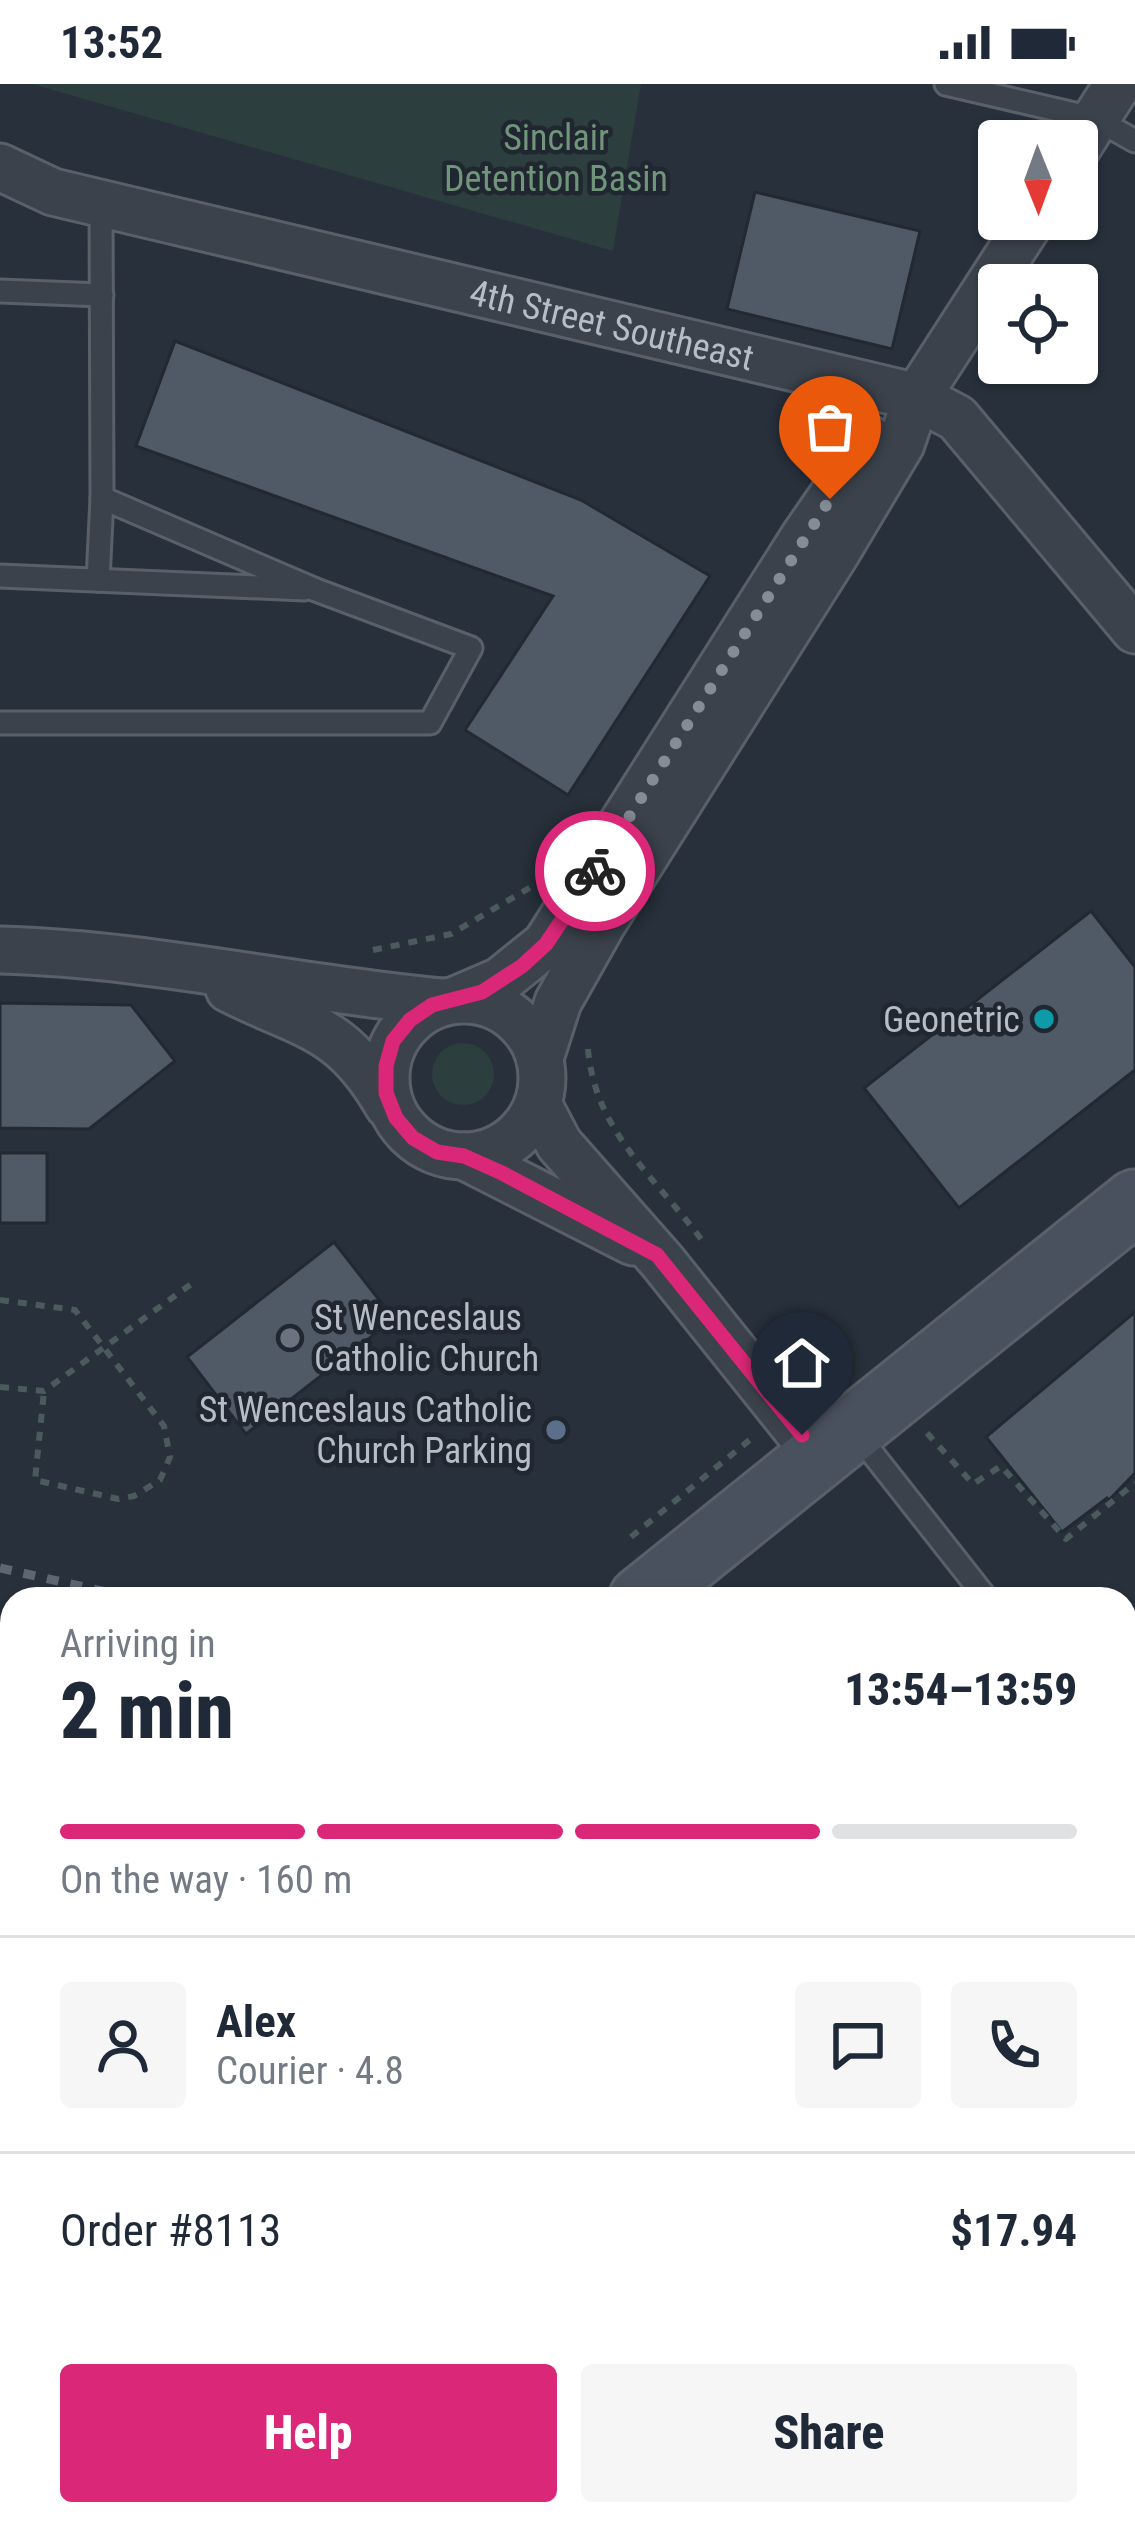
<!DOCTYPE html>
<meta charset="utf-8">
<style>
:root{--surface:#fff;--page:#f6f6f7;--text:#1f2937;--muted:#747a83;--line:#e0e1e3;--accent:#db2777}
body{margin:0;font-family:"Roboto Condensed",sans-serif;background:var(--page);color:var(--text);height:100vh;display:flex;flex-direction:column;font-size:45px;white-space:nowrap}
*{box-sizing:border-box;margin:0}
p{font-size:39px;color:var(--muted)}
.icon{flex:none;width:66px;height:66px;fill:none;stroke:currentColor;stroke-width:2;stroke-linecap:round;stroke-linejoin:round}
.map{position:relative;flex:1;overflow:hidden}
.side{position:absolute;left:0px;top:1503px;width:1137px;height:939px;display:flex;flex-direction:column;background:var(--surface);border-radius:36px 36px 0 0;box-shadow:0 3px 9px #0004}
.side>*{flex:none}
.needle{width:78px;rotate:179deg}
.controls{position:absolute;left:978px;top:36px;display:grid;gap:24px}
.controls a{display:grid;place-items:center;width:120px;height:120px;border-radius:12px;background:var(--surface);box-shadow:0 3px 9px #0004;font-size:60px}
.pin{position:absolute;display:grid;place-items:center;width:102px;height:102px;color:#fff;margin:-123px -51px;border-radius:50% 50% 50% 0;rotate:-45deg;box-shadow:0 0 12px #0007}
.pin .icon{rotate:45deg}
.courier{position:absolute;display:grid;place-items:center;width:120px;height:120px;margin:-60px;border:9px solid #db2777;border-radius:50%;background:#fff;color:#222;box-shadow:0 3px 15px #0007}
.summary em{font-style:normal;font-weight:800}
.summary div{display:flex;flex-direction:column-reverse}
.summary{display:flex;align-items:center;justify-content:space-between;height:204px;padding:0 60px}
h1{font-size:78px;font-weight:800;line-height:90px}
.bar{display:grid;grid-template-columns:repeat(4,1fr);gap:18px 12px;align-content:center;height:144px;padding:0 60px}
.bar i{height:15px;border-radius:9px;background:var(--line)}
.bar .current{background:var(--accent)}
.bar p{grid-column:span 4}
.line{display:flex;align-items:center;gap:30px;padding:0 60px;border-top:3px solid var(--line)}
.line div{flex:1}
.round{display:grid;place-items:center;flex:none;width:126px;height:126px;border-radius:12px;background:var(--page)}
.cta{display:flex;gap:24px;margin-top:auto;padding:24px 60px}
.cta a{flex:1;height:138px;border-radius:12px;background:var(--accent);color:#fff;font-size:48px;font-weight:800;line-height:138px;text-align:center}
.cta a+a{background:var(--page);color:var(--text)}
.status{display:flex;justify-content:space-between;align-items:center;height:84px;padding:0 60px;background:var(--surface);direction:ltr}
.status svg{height:33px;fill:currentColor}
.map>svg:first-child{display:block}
.green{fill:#2c3e3e}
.building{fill:#505a67;stroke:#222933;stroke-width:3}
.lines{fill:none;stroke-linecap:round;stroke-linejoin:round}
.service-casing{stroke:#59606a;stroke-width:27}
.minor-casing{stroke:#59606a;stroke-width:51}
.tertiary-casing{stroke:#59606a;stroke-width:60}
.secondary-casing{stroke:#59606a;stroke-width:69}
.path{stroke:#4b5b5d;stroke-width:6;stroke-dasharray:9 9;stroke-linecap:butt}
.service{stroke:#3b424c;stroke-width:21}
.minor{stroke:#3b424c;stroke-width:45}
.tertiary{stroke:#3b424c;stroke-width:54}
.secondary{stroke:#4a515e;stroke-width:63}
.rail{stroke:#5e6672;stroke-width:9;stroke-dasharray:12 12;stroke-linecap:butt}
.done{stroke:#858c96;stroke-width:12;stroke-dasharray:0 21.6}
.route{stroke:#db2777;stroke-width:15}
.culture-dot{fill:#0f9aa8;stroke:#202731;stroke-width:4.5}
.worship-dot{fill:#6b7280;stroke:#202731;stroke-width:4.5}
.service-dot{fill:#5c6f8a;stroke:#202731;stroke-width:4.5}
.labels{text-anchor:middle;stroke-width:9;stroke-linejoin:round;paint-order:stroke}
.park-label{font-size:36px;fill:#71957a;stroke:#202731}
.street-label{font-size:36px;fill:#b7bdc7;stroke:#202731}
.poi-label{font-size:36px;fill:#b7bdc7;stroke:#202731;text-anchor:end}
</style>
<div class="status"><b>13:52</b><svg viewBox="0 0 49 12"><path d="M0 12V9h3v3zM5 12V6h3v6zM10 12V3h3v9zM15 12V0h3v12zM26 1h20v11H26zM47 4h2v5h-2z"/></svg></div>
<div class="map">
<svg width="1135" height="2440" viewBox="0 0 1135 2440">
<rect width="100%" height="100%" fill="#27303b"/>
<g class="green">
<polygon points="32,0 641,0 613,167"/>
<circle cx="463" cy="990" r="31"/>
<polygon points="0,1632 12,1634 12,1935 0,1922"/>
</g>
<g class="building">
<polygon points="755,108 920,147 892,265 727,225"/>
<polygon points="175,257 581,416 710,492 568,711 465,646 553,512 136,362"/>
<polygon points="1091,827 1135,883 1135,986 959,1124 864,1004"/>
<polygon points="0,919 131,921 175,977 89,1045 0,1044"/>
<rect x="0" y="1069" width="47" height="70"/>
<polygon points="334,1158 394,1235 246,1350 187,1273"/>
<polygon points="1135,1228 1135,1389 1109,1416 1107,1414 1062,1448 986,1353"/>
<polygon points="1135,1992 1135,2033 1128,2038 1125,2000"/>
<polygon points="1135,2253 1135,2303 1125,2311 1125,2261"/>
<polygon points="1131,2343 1135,2348 1135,2374 1125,2382 1125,2348"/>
<polygon points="12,2350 12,2406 7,2402 0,2408 0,2360"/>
<polygon points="21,2430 47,2430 55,2440 9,2440"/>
<polygon points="280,2430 341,2430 342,2431 330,2440 278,2440"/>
<polygon points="611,2430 863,2430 871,2440 599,2440"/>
</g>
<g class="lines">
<defs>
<g id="service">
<polyline points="946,0 1096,35 1135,57"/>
<polyline points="0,207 102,211"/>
<polyline points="0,492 304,505"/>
<polyline points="98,496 102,414"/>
<polyline points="0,639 430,639 471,564 316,506 102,414 101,120"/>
<polyline points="857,1350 987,1515"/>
<polyline points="1125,1579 1135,1582"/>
<polyline points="1125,2079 1135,2092"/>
<polyline points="1125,2127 1135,2119"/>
</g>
<g id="minor">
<polyline points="1077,64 1118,0"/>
<path id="s1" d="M0 83 53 108 917 313 957 334 1135 546"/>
<path d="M0 866C149 870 293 904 441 918"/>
<path d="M229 905C305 943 342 941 388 1021"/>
<polyline points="458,915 500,897 546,860 804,453 871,356"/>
<circle cx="464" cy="994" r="78"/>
<polyline points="540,974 558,918 602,840 836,469 901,360 917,313 1032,135"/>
<polyline points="538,1020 559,1060 662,1177 818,1372"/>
<polyline points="464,1072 633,1158"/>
<polyline points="1125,1917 1135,1909"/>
<polyline points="999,2430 1007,2440"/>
<polyline points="468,2440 480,2430"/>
</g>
<polyline id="tertiary" points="0,1606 12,1608"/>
<g id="secondary">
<polyline points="641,1515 1135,1118"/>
<polyline points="0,2028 12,2018"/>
<polyline points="0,2199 12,2214"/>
<polyline points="183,2430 191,2440"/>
</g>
</defs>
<use href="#service" class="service-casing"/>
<use href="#minor" class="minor-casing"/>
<use href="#tertiary" class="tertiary-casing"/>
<use href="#secondary" class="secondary-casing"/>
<g class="path">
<polyline points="373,866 451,850 531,803"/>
<path d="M588 965C595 1047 654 1092 701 1155"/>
<polyline points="0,1216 75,1226 164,1342 170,1373 160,1396 134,1412 118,1415 35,1396 44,1307"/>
<polyline points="0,1303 44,1307 194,1198"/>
<polyline points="927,1349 973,1400 1001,1382 1066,1455 1135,1399"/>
<polyline points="631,1453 752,1354"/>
<polyline points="0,1966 12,1956"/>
<polyline points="1125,1979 1135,1971"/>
<polyline points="0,2090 12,2081"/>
<polyline points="0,2102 12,2117"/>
<polyline points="0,2293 12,2308"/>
<polyline points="109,2430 117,2440"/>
<polyline points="260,2430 268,2440"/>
<polyline points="920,2430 928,2440"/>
<polyline points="1072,2430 1080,2440"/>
<polyline points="395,2440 408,2430"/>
<polyline points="567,2440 580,2430"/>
</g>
<use href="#service" class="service"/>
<use href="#minor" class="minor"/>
<use href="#tertiary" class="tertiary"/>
<use href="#secondary" class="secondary"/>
<g class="rail">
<polyline points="0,1484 138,1515"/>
<polyline points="1125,1731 1135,1733"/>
</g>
</g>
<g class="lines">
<polyline class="done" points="595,787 830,415"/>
<polyline class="route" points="595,787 546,860 522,882 482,908 432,921 410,936 393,957 386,982 386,1009 396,1034 413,1054 437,1068 464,1072 502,1089 657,1171 802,1351"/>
</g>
<circle class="culture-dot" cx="1044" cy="935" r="12"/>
<circle class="worship-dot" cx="290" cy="1254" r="12"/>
<circle class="service-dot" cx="556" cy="1346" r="12"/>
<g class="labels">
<g class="park-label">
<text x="556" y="66">Sinclair<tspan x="556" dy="41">Detention Basin</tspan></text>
</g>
<g class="street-label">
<text dy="13" stroke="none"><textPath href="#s1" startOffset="633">4th Street Southeast</textPath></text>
</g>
<g class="poi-label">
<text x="1020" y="948">Geonetric</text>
<text x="314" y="1246" text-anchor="start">St Wenceslaus<tspan x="314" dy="41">Catholic Church</tspan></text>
<text x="532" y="1338">St Wenceslaus Catholic<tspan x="532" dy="41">Church Parking</tspan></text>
</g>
</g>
</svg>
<div class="controls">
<a><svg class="needle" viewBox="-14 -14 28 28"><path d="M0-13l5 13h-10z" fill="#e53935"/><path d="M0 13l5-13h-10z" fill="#747a83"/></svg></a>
<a><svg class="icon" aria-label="locate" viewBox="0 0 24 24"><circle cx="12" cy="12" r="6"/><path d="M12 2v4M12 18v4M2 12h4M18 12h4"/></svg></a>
</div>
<div class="pin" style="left:830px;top:415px;background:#ea580c"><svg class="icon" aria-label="bag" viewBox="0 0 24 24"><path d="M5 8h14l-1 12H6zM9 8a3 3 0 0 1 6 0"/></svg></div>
<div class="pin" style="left:802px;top:1351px;background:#1f2937"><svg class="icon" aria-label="home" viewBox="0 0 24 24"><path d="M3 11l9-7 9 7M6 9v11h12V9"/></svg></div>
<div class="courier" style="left:595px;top:787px"><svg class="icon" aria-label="bike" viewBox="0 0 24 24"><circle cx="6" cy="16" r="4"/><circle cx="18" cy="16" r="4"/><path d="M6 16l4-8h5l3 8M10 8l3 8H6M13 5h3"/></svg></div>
<section class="side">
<div class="summary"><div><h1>2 min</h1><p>Arriving in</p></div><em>13:54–13:59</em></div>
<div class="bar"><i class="current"></i><i class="current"></i><i class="current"></i><i></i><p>On the way · 160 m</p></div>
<div class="line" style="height:216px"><a class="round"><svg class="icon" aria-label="person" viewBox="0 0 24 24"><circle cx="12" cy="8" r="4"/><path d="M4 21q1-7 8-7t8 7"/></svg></a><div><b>Alex</b><p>Courier · 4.8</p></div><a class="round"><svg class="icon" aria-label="chat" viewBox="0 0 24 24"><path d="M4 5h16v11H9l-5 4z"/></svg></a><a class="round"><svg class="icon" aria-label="phone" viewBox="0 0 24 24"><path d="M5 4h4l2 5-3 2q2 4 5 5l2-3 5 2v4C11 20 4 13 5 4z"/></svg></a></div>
<div class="line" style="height:156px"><div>Order #8113</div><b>$17.94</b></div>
<div class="cta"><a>Help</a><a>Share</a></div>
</section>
</div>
